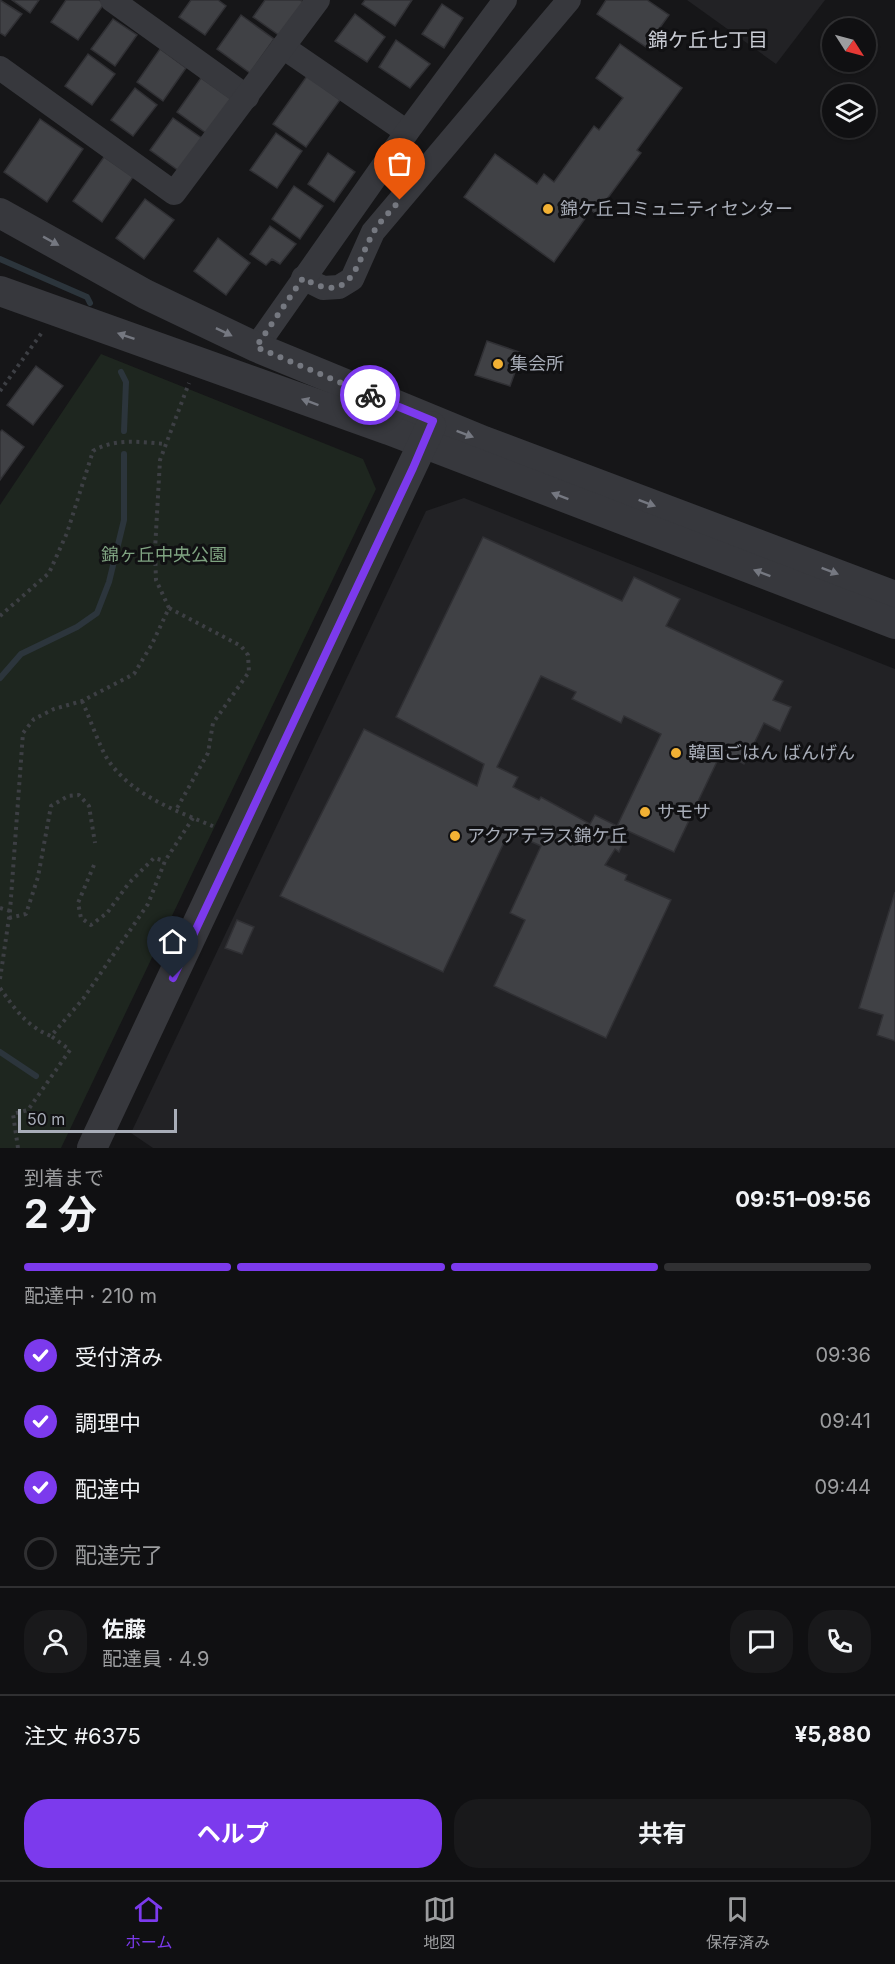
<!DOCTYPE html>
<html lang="ja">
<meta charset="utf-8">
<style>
:root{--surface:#101012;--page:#19191b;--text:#f1f3f6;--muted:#9c9d9f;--line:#303032;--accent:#7c3aed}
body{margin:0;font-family:Inter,"Noto Sans JP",sans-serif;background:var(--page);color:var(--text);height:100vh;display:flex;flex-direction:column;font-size:22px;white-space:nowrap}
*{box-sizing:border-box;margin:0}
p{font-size:20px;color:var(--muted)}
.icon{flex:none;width:33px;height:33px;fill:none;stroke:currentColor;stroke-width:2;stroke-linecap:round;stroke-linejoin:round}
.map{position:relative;height:1148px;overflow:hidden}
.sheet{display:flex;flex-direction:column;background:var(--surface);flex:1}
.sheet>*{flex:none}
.needle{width:39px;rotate:126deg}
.controls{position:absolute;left:822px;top:18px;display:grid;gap:12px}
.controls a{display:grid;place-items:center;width:54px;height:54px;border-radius:50%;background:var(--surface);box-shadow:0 2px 4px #0004,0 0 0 2px var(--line);font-size:30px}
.scale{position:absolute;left:18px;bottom:15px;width:159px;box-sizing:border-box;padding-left:6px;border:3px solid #a8adb8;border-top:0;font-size:16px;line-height:21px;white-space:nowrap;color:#a8adb8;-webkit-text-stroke:4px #111113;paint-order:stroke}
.pin{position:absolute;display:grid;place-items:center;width:51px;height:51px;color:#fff;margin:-62px -26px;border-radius:50% 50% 50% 0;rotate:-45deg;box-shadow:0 0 6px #0007}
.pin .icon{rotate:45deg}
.courier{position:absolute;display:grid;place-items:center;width:60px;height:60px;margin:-30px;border:4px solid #7c3aed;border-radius:50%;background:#fff;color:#222;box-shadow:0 2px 8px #0007}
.head em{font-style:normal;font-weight:700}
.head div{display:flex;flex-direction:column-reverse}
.head{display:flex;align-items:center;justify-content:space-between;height:102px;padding:0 24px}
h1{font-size:39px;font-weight:700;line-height:45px}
.bar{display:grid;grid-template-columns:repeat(4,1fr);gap:9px 6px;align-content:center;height:72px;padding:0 24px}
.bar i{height:8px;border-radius:4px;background:var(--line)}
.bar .current{background:var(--accent)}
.bar p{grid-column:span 4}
.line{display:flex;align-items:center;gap:15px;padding:0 24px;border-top:2px solid var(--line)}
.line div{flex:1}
.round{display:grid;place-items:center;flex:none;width:63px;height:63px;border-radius:24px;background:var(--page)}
ol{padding:0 24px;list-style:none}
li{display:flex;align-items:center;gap:18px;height:66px}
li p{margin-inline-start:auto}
li .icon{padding:6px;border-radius:50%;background:var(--accent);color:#fff;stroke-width:4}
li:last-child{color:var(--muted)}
li i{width:33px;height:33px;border:3px solid var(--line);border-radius:50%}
.cta{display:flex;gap:12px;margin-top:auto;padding:12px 24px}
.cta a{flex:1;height:69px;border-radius:24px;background:var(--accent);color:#fff;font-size:24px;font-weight:700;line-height:69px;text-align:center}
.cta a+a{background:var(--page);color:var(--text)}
.tabs{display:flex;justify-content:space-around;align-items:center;height:84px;border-top:2px solid var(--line);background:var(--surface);font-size:16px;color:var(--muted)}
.tabs a{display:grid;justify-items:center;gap:3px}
.tabs .current{color:var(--accent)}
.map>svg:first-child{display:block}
.built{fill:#222225}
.green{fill:#1e261f}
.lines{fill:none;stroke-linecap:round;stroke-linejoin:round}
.stream{stroke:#2c353c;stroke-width:6}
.building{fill:#404145;stroke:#303034;stroke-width:1.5;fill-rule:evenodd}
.path{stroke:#3d3f44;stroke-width:4;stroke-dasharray:3 4.5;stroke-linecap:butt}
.minor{stroke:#37383d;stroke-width:24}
.tertiary{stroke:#37383d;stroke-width:30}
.oneway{fill:#757881}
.done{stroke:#757880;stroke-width:6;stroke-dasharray:0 10.8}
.route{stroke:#7c3aed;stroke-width:8}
.poi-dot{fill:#f2b134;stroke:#111113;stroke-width:2}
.labels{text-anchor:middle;stroke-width:6;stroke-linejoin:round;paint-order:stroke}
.poi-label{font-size:18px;fill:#a8adb8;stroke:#111113;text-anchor:start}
.park-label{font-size:18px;fill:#7fa381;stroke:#111113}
.neighbourhood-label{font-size:20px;fill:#c9ccd4;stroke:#111113}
</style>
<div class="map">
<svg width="895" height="1148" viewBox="0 0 895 1148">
<rect width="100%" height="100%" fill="#161618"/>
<g class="built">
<polygon points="687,0 825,0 776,64"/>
<polygon points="464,498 895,669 895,1148 153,1148 131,1133 426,511"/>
</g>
<polygon class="green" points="101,354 363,459 376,489 61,1148 0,1148 0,505"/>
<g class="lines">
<g class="stream">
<polyline points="0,259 87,297 90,303"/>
<polyline points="121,372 126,382 124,431"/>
<polyline points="0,678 21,654 77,627 97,613 109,582 124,520 124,454"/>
<polyline points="0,1052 36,1076"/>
</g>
</g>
<g class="building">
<polygon points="0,0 22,14 5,36 0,33"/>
<polygon points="12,0 39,0 30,13"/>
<polygon points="66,0 99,0 104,4 78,40 51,22"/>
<polygon points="191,0 218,0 226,6 205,35 179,17"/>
<polygon points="265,0 300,0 304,2 280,36 253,17"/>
<polygon points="365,0 412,0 395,26 362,4"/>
<polygon points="606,0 647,0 669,15 646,47 597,14"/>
<polygon points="442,4 463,18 444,48 422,34"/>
<polygon points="355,14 385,37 367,62 335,41"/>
<polygon points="241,15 274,39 250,73 217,49"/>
<polygon points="113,19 137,35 115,66 91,49"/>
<polygon points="396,40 430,64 410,88 379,67"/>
<polygon points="620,44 682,88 637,150 641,153 596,214 591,210 554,262 464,197 495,154 537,184 544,174 554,182 594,126 599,130 623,98 596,78"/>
<polygon points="160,49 186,68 163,101 137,82"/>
<polygon points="88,54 115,74 92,105 65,86"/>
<polygon points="307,76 340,100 306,147 273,124"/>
<polygon points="201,78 231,99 206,133 177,112"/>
<polygon points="135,88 157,105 133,136 111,120"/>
<polygon points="173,118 203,139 179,171 150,150"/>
<polygon points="40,119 83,149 47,202 4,172"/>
<polygon points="276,133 302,151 277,188 250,170"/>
<polygon points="328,153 355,172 334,202 308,184"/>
<polygon points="104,157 133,177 102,222 73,201"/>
<polygon points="294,186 323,206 300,239 272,219"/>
<polygon points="145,199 174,220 144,259 116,238"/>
<polygon points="270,226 296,244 280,264 272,259 266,265 250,254"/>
<polygon points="218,238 250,263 226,295 194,271"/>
<polygon points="487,341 522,353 510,386 475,375"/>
<polygon points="36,366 63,386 33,425 7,405"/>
<polygon points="2,430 24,447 0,480 0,432"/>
<path d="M483 537 622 601 634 577 680 599 666 626 783 681 773 700 791 707 780 731 764 723 744 764 722 751 674 852 628 831 619 852 615 849 605 865 627 875 625 880 671 900 606 1038 494 986 525 920 510 913 541 846 509 832 443 972 280 896 364 729 477 786 484 764 396 717ZM541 676 576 692 572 699 621 723 624 716 661 734 617 826 595 815 590 824 541 797 539 800 513 787 518 777 497 767Z"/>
<polygon points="895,892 895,1041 877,1035 883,1015 859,1008"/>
<polygon points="237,920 254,927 242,954 225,948"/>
</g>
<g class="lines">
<g class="path">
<polyline points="0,391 43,331"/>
<polyline points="169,608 156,580 155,550 160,460 189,383"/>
<path d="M0 616 49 573 67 533 93 451C114 438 142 442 166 444"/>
<path d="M82 701C90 718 99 746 108 760 133 797 178 811 217 828"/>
<polyline points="94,865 78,903 81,918 91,925 107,913 129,883 154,858 165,861"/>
<polyline points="0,908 10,911"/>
<polyline points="9,918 26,914 38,877 51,806 68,796 79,795 89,806 95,843"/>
<polyline points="0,979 10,911 23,733 34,719 54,709 82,701 134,674 152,644 169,608 241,646 248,655 249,672 213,723 208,753 176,810"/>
<path d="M0 988C15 1009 26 1026 51 1036L83 999 148 904 165 861 193 818"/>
<polyline points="18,1148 13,1114 28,1110 70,1050 51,1036"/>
</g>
<g class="minor">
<polyline points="112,0 247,97"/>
<polyline points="283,47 407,132"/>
<polyline points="0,68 174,193 318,0"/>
<polyline points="303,278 323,288 339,287 352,279 373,232 569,0"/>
<polyline points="256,347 407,132 505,0"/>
</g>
<g class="tertiary">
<polyline points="0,213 145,294 256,347 484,441 895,596"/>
<polyline points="0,291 389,430 895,624"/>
<polyline points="92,1148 431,426"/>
</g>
</g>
<defs><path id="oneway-solid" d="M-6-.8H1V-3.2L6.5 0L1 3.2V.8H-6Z" transform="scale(1.5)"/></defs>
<g class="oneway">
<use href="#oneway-solid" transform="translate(51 241) rotate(29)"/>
<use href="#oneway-solid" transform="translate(224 332) rotate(26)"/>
<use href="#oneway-solid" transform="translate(126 336) rotate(-161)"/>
<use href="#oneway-solid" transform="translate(310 402) rotate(-160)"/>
<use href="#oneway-solid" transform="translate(465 434) rotate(21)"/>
<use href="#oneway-solid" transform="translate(560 496) rotate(-159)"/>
<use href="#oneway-solid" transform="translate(647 503) rotate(21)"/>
<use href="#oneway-solid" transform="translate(830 571) rotate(21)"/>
<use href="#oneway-solid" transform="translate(762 573) rotate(-159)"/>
</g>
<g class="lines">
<path class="done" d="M370 395 256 347 303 278C351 307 355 266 373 233 379 222 391 211 400 200"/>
<polyline class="route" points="173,978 413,468 433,421 370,395"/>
</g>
<g class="poi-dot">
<circle cx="548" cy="209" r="6"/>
<circle cx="498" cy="364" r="6"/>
<circle cx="676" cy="753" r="6"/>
<circle cx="645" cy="812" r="6"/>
<circle cx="455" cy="836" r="6"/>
</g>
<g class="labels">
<g class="poi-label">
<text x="560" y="215">錦ケ丘コミュニティセンター</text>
<text x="510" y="370">集会所</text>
<text x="688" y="759">韓国ごはん ばんげん</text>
<text x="657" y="818">サモサ</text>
<text x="467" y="842">アクアテラス錦ケ丘</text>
</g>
<g class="park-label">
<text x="164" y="561">錦ヶ丘中央公園</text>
</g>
<g class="neighbourhood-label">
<text x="708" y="47">錦ケ丘七丁目</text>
</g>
</g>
</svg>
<div class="controls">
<a><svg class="needle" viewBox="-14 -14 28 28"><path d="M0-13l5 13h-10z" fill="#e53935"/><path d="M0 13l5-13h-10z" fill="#9c9d9f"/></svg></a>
<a><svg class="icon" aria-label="layers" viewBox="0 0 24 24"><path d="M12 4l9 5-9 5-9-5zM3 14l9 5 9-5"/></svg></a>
</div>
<div class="scale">50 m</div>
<div class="pin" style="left:400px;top:200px;background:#ea580c"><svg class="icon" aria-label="bag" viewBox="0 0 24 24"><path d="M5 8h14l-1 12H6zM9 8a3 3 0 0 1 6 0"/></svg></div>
<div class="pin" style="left:173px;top:978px;background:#1f2937"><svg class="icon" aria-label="home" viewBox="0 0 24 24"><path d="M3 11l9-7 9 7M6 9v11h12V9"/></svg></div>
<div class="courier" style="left:370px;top:395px"><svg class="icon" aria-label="bike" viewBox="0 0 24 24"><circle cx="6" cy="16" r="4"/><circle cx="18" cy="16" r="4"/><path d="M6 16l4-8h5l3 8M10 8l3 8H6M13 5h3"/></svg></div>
</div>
<section class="sheet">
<div class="head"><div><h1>2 分</h1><p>到着まで</p></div><em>09:51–09:56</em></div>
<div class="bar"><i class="current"></i><i class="current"></i><i class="current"></i><i></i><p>配達中 · 210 m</p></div>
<ol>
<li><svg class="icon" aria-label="check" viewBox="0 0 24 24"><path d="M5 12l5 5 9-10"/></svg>受付済み<p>09:36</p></li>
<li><svg class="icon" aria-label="check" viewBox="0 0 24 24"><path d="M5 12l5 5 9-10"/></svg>調理中<p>09:41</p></li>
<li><svg class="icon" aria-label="check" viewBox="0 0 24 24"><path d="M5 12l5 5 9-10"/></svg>配達中<p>09:44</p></li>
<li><i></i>配達完了</li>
</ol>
<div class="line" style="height:108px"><a class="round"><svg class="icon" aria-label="person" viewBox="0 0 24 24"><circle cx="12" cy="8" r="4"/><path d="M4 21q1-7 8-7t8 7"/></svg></a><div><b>佐藤</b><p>配達員 · 4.9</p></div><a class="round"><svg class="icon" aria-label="chat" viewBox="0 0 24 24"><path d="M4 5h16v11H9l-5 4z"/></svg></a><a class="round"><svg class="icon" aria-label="phone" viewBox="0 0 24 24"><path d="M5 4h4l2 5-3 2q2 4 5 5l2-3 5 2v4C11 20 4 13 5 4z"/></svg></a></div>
<div class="line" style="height:78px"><div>注文 #6375</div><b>¥5,880</b></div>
<div class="cta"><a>ヘルプ</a><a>共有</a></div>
</section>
<nav class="tabs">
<a class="current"><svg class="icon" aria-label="home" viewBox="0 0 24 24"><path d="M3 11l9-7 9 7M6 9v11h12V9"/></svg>ホーム</a>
<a><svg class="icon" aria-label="map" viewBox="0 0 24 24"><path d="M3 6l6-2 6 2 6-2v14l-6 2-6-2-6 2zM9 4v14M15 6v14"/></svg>地図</a>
<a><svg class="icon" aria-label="saved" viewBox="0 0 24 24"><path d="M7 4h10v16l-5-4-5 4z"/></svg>保存済み</a>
</nav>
